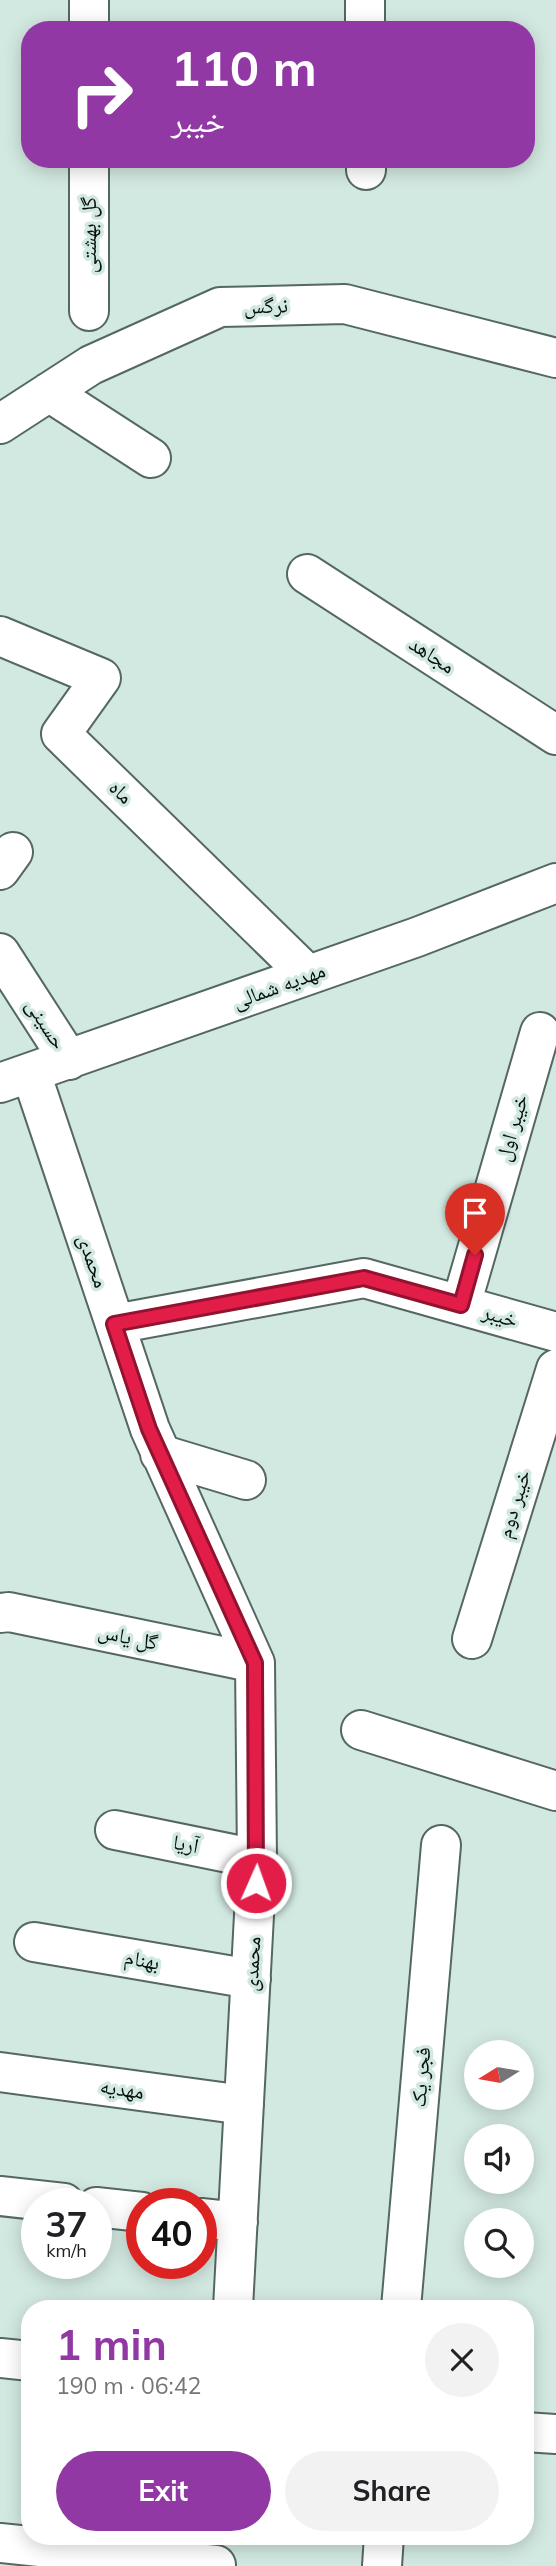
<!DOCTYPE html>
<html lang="en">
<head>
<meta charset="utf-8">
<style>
	body { margin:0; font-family:Mulish,"Noto Naskh Arabic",sans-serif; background:#f2f2f2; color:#202124; height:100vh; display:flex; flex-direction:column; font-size:26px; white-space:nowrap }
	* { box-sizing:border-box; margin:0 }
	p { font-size:23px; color:#757577 }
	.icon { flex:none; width:38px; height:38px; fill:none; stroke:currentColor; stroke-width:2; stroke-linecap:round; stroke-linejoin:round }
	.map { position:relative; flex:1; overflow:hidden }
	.details { position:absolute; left:21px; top:2300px; width:513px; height:245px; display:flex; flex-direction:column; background:#fff; border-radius:28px; box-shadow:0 4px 18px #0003 }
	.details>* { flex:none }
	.top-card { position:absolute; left:21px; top:21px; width:514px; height:147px; border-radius:28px; box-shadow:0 4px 18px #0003; background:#9138a4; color:#fff; overflow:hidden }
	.needle { width:46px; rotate:259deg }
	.controls { position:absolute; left:464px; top:2040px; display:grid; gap:14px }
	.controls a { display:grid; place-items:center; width:70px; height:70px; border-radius:50%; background:#fff; box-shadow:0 4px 18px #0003; font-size:35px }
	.speed { position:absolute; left:21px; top:2188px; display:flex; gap:14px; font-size:35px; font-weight:700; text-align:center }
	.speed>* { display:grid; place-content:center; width:91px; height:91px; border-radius:50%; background:#fff; box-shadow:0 4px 18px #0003; line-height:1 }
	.speed small { font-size:18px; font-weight:400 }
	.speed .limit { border:10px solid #d22; background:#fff; color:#111 }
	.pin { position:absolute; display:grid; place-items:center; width:60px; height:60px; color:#fff; margin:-72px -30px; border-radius:50% 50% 50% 0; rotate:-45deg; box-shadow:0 0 7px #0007 }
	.pin .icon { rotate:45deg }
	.me { position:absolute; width:77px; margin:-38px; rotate:2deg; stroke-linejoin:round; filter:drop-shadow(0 0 5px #0008) }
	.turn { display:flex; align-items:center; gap:24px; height:147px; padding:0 35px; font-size:32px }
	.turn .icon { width:91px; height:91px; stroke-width:2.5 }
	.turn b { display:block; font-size:49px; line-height:60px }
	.round { display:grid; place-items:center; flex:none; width:74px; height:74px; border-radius:37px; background:#f2f2f2 }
	.head { display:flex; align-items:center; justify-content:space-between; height:119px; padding:0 35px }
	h1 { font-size:42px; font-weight:700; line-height:52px; color:#9138a4 }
	.action { display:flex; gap:14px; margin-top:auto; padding:14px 35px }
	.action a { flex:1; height:80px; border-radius:42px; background:#9138a4; color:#fff; font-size:28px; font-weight:700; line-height:80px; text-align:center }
	.action a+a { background:#f2f2f2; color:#202124 }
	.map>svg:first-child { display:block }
</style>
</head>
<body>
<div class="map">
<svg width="556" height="2566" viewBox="0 0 556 2566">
	<rect width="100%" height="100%" fill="#d2e9e1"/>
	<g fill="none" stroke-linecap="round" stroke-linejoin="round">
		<defs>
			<path id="minor" d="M89,0v30
				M365,0v30
				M89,159v152
				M366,159v11
				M49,392l102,66
				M0,424l91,-59 129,-58 125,-3 211,54
				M307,574l249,161
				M0,636l101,42 -40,56 247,241
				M0,870l13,-18
				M0,953l69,107
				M31,1073l119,356 105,234 2,196 -24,449
				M0,1083l417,-146 139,-54
				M461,1305l79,-273
				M115,1324l249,-46 192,54
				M160,1454l86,26
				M0,1613l9,-1 246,51
				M472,1639l84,-270
				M361,1730l195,61
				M115,1830l142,29
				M34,1942l217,37
				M0,2072l244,33
				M0,2196l64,7
				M96,2207l46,5
				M201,2218l37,4
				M401,2308l40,-463
				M0,2358l30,3
				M525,2432l31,2
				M0,2543l216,22
				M382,2566l2,-30"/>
		</defs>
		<use href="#minor" stroke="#546861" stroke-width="42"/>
		<use href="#minor" stroke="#fff" stroke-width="38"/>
	</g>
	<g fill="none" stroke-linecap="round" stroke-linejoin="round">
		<defs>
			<path id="route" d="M256,1883l-1,-220 -106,-234 -35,-105 250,-46 97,27 14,-50"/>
		</defs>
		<use href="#route" stroke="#92132f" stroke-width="18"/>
		<use href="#route" stroke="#e11d48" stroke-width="12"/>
	</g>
	<g text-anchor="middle" stroke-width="7" stroke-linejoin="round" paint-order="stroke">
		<g font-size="21" fill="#08100e" stroke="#d2e9e1">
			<text transform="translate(89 235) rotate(-90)" y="7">گل بهشتی</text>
			<text transform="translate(266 306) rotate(-2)" y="7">نرگس</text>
			<text transform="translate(432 655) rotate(33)" y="7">مجاهد</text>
			<text transform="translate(121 792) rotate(44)" y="7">ماه</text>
			<text transform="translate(279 986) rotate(-20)" y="7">مهدیه شمالی</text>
			<text transform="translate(46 1024) rotate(57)" y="7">حسینی</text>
			<text transform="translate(512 1128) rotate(-74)" y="7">خیبر اول</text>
			<text transform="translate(93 1261) rotate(71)" y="7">محمدی</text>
			<text transform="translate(500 1316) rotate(16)" y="7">خیبر</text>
			<text transform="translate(514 1504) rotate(-73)" y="7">خیبر دوم</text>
			<text transform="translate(128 1637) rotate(12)" y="7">گل یاس</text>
			<text transform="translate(186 1844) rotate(11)" y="7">آریا</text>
			<text transform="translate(142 1960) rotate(10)" y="7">بهنام</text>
			<text transform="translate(252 1964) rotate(-87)" y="7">محمدی</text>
			<text transform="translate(421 2077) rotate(-85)" y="7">فجر یک</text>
			<text transform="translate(122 2089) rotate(8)" y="7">مهدیه</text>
		</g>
	</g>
</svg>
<div class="controls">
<a><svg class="needle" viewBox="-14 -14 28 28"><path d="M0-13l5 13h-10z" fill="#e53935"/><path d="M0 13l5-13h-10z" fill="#757577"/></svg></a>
<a><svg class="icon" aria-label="sound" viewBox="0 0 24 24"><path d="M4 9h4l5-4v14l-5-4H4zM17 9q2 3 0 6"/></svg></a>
<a><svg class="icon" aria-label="search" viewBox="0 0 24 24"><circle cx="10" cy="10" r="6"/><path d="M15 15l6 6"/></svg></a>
</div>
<div class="speed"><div>37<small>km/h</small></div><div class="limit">40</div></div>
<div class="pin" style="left:475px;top:1255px;background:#d93025"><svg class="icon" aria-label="arrive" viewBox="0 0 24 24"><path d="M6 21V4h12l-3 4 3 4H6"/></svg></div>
<svg class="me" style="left:256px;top:1883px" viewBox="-20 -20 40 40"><circle r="17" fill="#e11d48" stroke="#fff" stroke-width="3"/><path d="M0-11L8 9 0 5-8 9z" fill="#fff"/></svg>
<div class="top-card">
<div class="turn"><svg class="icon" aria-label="right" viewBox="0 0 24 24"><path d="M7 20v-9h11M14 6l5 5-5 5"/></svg><div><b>110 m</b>خیبر</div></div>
</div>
<section class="details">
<div class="head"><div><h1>1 min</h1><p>190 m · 06:42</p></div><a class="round"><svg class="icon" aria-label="close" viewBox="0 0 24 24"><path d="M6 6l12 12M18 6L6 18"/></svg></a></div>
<div class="action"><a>Exit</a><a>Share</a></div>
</section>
</div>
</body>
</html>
